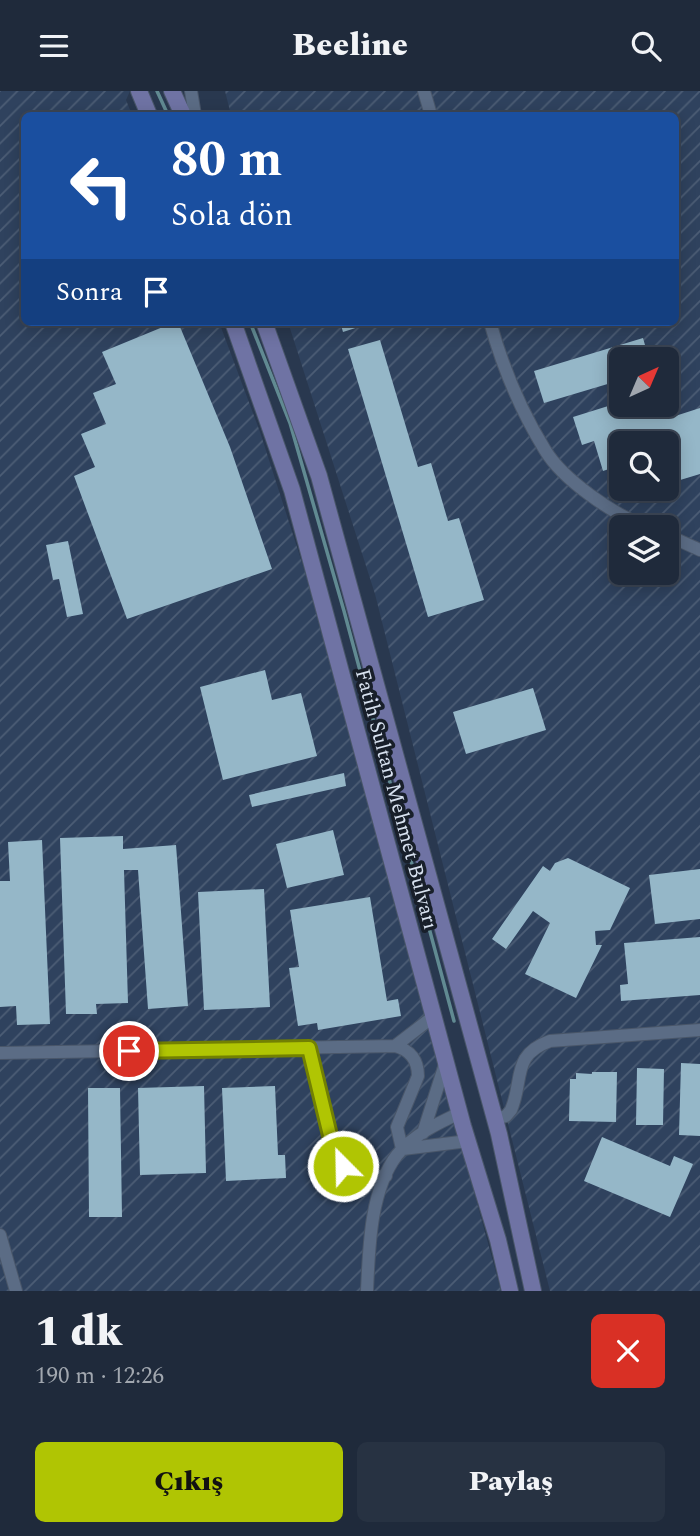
<!DOCTYPE html>
<html lang="tr">
<head>
<meta charset="utf-8">
<style>
	body { margin:0; font-family:Spectral,serif; background:#273242; color:#f1f3f6; height:100vh; display:flex; flex-direction:column; font-size:26px; white-space:nowrap }
	* { box-sizing:border-box; margin:0 }
	p { font-size:23px; color:#a1a7af }
	.icon { flex:none; width:38px; height:38px; fill:none; stroke:currentColor; stroke-width:2; stroke-linecap:round; stroke-linejoin:round }
	.map { position:relative; height:1200px; overflow:hidden }
	.panel { display:flex; flex-direction:column; background:#1f2a3b; flex:1 }
	.panel>* { flex:none }
	.guide { position:absolute; left:21px; top:21px; width:658px; height:214px; border-radius:10px; box-shadow:0 4px 18px #0003,0 0 0 2px #3c4655; background:#1a4fa0; color:#fff; overflow:hidden }
	.needle { width:46px; rotate:44deg }
	.fabs { position:absolute; left:609px; top:256px; display:grid; gap:14px }
	.fabs a { display:grid; place-items:center; width:70px; height:70px; border-radius:10px; background:#1f2a3b; box-shadow:0 4px 18px #0003,0 0 0 2px #3c4655; font-size:35px }
	.pin { position:absolute; display:grid; place-items:center; width:60px; height:60px; color:#fff; margin:-30px; border:4px solid #fff; border-radius:50%; box-shadow:0 2px 7px #0007 }
	.me { position:absolute; width:77px; margin:-38px; rotate:337deg; stroke-linejoin:round; filter:drop-shadow(0 0 5px #0008) }
	.turn { display:flex; align-items:center; gap:24px; height:147px; padding:0 35px; font-size:32px }
	.turn .icon { width:91px; height:91px; stroke-width:2.5 }
	.turn b { display:block; font-size:49px; line-height:60px }
	.then { display:flex; align-items:center; height:66px; padding:0 35px; background:#0003; gap:14px; font-size:26px }
	.round { display:grid; place-items:center; flex:none; width:74px; height:74px; border-radius:10px; background:#273242 }
	.head { display:flex; align-items:center; justify-content:space-between; height:119px; padding:0 35px }
	h1 { font-size:42px; font-weight:800; line-height:52px }
	.primary-button { display:flex; gap:14px; margin-top:auto; padding:14px 35px }
	.primary-button a { flex:1; height:80px; border-radius:10px; background:#b0c503; color:#111; font-size:28px; font-weight:800; line-height:80px; text-align:center }
	.primary-button a+a { background:#273242; color:#f1f3f6 }
	header { display:flex; justify-content:space-between; align-items:center; height:91px; padding:0 35px; background:#1f2a3b; font-size:32px; font-weight:800 }
	.map>svg:first-child { display:block }
</style>
</head>
<body>
<header><svg class="icon" aria-label="menu" viewBox="0 0 24 24"><path d="M4 6h16M4 12h16M4 18h16"/></svg>Beeline<svg class="icon" aria-label="search" viewBox="0 0 24 24"><circle cx="10" cy="10" r="6"/><path d="M15 15l6 6"/></svg></header>
<div class="map">
<svg width="700" height="1200" viewBox="0 0 700 1200">
	<defs>
		<pattern id="industrial-furrows" width="10" height="10" patternUnits="userSpaceOnUse" patternTransform="scale(1.75)"><rect width="10" height="10" fill="#2f425e"/><path d="M-1 1l2-2M0 10L10 0M9 11l2-2" fill="none" stroke="#4c5d75"/></pattern>
	</defs>
	<rect width="100%" height="100%" fill="#29384f"/>
	<path fill="url(#industrial-furrows)" fill-rule="evenodd" d="M0,0h130l-4,9 6,15h-108v207h195l41,110 45,140 196,719h-501z
		M225,0h475v1200h-150l-175,-697 -87,-272h388v-207h-445zM621,268h46v45h-46zM621,352h46v45h-46zM621,436h46v45h-46z"/>
	<g fill="none" stroke-linecap="round" stroke-linejoin="round">
		<path stroke="#618a92" stroke-width="3.5" d="M157,0l11,24
			M250,231l40,101 54,188 110,410"/>
	</g>
	<path fill="#95b7c8" d="M175,231h3l52,125 42,122 -145,50 -53,-143 21,-9 -14,-33 25,-10 -13,-31 23,-9 -14,-32z
		M340,231h28v2l-25,8z
		M643,247l6,21h-28v21l-77,23 -10,-32z
		M380,249l38,127 13,-4 17,58 11,-3 25,82 -56,17 -80,-268z
		M621,311v2h44l4,14 31,-10v66l-33,10v-41h-46v22l-18,6 -9,-30 -12,4 -9,-28z
		M68,450l15,73 -16,3 -8,-38 -6,1 -7,-35z
		M265,579l7,30 29,-7 16,63 -94,24 -23,-93z
		M533,597l13,42 -80,24 -13,-42z
		M344,682l2,13 -94,21 -3,-12z
		M333,739l11,45 -57,13 -11,-44z
		M123,745v13l53,-4 12,161 -40,3 -10,-139h-14l4,133 -32,1 1,10h-31l-6,-176z
		M42,749l8,184 -33,1 -1,-19 -16,1v-126h10l-2,-39z
		M568,767l62,30 -20,42 -15,1 1,14h6l-26,53 -51,-24 25,-51 -17,-12 -27,38 -14,-10 51,-73 7,5 5,-8z
		M700,778v50l-45,5 -6,-49z
		M264,798l6,118 -66,3 -6,-118z
		M370,806l17,104 11,-2 3,17 -83,14 -1,-7 -19,3 -9,-58 10,-1 -9,-57z
		M700,846v58l-79,6 -1,-16 8,-1 -4,-41z
		M681,972l19,1v72l-21,-1z
		M637,977l27,1 -1,56h-27z
		M592,981h25l-1,50 -47,-1 1,-42h6v-6l16,1z
		M204,995l2,87 -66,2 -2,-87z
		M275,995l3,69h7l1,23 -60,3 -4,-93z
		M88,997h32l2,129h-33z
		M602,1046l68,29 4,-10 19,8 -23,53 -86,-36z"/>
	<g fill="none" stroke-linecap="round" stroke-linejoin="round">
		<defs>
			<path id="minor" d="M191,0l4,24
				M424,0l7,24
				M490,231c12,43 31,89 55,128 18,30 68,64 101,77
				M667,444l33,15
				M395,955c16,4 23,15 23,30l-21,51 5,22
				M309,957l26,108c12,18 30,21 51,20
				M0,962l395,-7 39,-30
				M495,1028l11,-3 5,-6c13,-30 0,-55 39,-69l150,-11
				M423,1042l23,-72
				M403,1058l65,-8
				M0,1144l16,56
				M367,1200c2,-43 3,-101 30,-136 16,-20 41,-32 63,-42"/>
			<path id="major" d="M139,0l10,24
				M172,0l11,24
				M233,231l59,168 171,636 35,114 12,51
				M264,231l55,154 180,658 34,157"/>
		</defs>
		<use href="#minor" stroke="#495669" stroke-width="14"/>
		<use href="#major" stroke="#495669" stroke-width="18"/>
		<use href="#minor" stroke="#5b6c85" stroke-width="12"/>
		<use href="#major" stroke="#6f73a4" stroke-width="16"/>
	</g>
	<g fill="none" stroke-linecap="round" stroke-linejoin="round">
		<defs>
			<path id="route" d="M129,960l180,-3 26,108 8,10"/>
		</defs>
		<use href="#route" stroke="#728002" stroke-width="18"/>
		<use href="#route" stroke="#b0c503" stroke-width="12"/>
	</g>
	<g text-anchor="middle" stroke-width="7" stroke-linejoin="round" paint-order="stroke">
		<g font-size="21" fill="#d8e2f0" stroke="#181f2a">
			<text transform="translate(397 708) rotate(75)" y="7">Fatih Sultan Mehmet Bulvarı</text>
		</g>
	</g>
</svg>
<div class="fabs">
<a><svg class="needle" viewBox="-14 -14 28 28"><path d="M0-13l5 13h-10z" fill="#e53935"/><path d="M0 13l5-13h-10z" fill="#a1a7af"/></svg></a>
<a><svg class="icon" aria-label="search" viewBox="0 0 24 24"><circle cx="10" cy="10" r="6"/><path d="M15 15l6 6"/></svg></a>
<a><svg class="icon" aria-label="layers" viewBox="0 0 24 24"><path d="M12 4l9 5-9 5-9-5zM3 14l9 5 9-5"/></svg></a>
</div>
<div class="pin" style="left:129px;top:960px;background:#d93025"><svg class="icon" aria-label="arrive" viewBox="0 0 24 24"><path d="M6 21V4h12l-3 4 3 4H6"/></svg></div>
<svg class="me" style="left:343px;top:1075px" viewBox="-20 -20 40 40"><circle r="17" fill="#b0c503" stroke="#fff" stroke-width="3"/><path d="M0-11L8 9 0 5-8 9z" fill="#fff"/></svg>
<div class="guide">
<div class="turn"><svg class="icon" aria-label="left" viewBox="0 0 24 24"><path d="M17 20v-9H6M10 6l-5 5 5 5"/></svg><div><b>80 m</b>Sola dön</div></div>
<div class="then">Sonra<svg class="icon" aria-label="arrive" viewBox="0 0 24 24"><path d="M6 21V4h12l-3 4 3 4H6"/></svg></div>
</div>
</div>
<section class="panel">
<div class="head"><div><h1>1 dk</h1><p>190 m · 12:26</p></div><a class="round" style="background:#d93025;color:#fff"><svg class="icon" aria-label="close" viewBox="0 0 24 24"><path d="M6 6l12 12M18 6L6 18"/></svg></a></div>
<div class="primary-button"><a>Çıkış</a><a>Paylaş</a></div>
</section>
</body>
</html>
